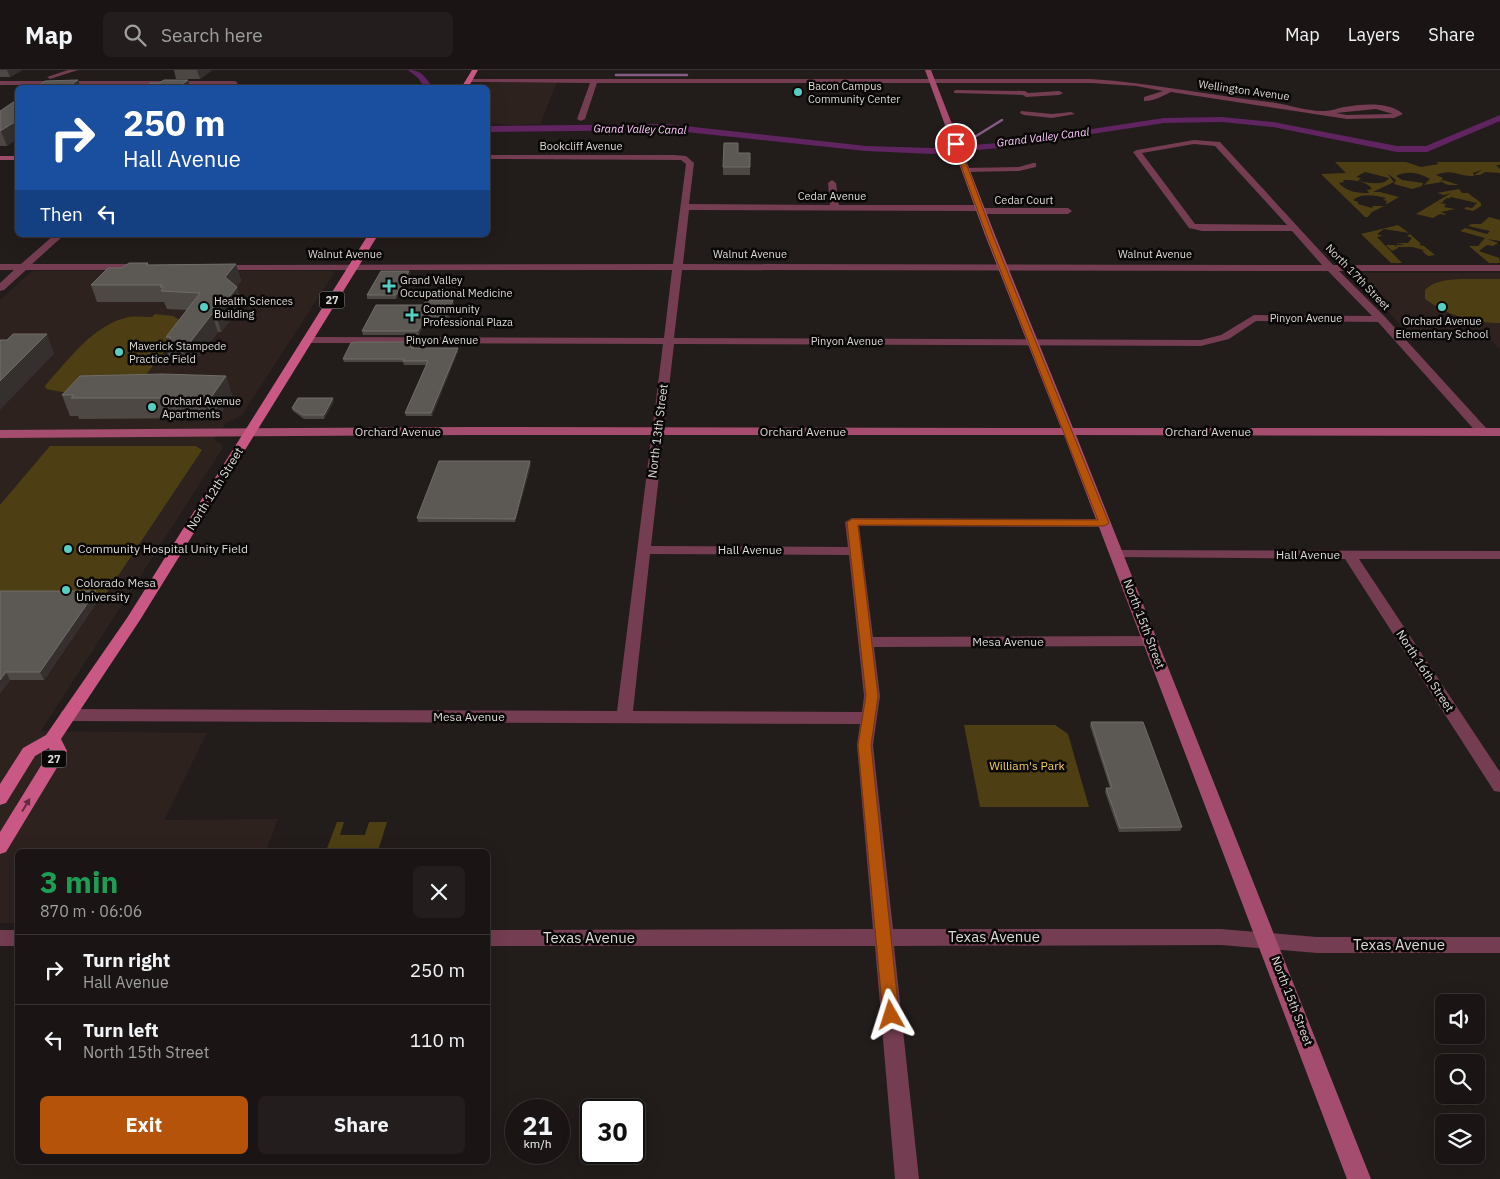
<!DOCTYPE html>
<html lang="en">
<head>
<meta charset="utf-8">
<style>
	body { margin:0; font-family:"IBM Plex Sans",sans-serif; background:#231e1d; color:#f1f3f6; height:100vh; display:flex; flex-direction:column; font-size:19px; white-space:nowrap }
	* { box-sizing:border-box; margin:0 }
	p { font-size:16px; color:#9f9fa0 }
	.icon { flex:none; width:28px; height:28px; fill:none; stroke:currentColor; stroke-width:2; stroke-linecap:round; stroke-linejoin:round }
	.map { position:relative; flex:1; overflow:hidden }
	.drawer { position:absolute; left:15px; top:779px; width:475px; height:315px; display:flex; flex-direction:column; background:#1a1514; border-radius:8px; box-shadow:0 5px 20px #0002,0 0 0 1px #383434 }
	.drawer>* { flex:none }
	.guide { position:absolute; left:15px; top:15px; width:475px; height:152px; border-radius:8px; box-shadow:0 5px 20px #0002,0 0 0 1px #383434; background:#1a4fa0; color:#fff; overflow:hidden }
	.tools { position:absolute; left:1435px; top:924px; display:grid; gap:10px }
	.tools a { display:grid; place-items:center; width:50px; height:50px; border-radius:8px; background:#1a1514; box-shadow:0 5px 20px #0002,0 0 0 1px #383434; font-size:25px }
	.speed { position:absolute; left:505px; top:1029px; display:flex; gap:10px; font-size:25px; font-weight:700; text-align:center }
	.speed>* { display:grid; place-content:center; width:65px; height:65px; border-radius:50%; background:#1a1514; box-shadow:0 5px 20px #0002,0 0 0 1px #383434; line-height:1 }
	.speed small { font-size:12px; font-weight:400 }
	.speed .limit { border:2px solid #111; border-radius:8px; background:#fff; color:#111 }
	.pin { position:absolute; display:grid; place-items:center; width:42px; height:42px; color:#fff; margin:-21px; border:2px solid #fff; border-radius:50%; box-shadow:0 1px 5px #0007 }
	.me { position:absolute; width:55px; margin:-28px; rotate:354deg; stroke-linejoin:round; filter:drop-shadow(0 0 4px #0008) }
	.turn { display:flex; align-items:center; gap:18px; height:105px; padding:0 25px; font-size:22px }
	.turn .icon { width:65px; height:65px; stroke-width:2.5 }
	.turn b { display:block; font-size:35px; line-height:42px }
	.then { display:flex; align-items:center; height:48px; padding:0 25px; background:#0003; gap:10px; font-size:19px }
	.round { display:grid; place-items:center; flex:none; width:52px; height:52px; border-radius:8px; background:#231e1d }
	.head { display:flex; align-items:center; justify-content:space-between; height:85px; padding:0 25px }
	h1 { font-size:30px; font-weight:700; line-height:38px; color:#1e9e55 }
	.action { display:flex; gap:10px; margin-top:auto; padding:10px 25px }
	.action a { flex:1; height:58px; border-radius:8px; background:#b45309; color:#fff; font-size:20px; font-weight:700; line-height:58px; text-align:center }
	.action a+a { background:#231e1d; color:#f1f3f6 }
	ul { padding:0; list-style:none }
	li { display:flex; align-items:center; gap:15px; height:70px; padding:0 25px; border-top:1px solid #383434 }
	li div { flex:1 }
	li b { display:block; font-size:19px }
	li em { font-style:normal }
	header { display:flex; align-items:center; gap:30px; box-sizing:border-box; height:70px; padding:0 25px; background:#1a1514; border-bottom:1px solid #383434 }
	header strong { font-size:24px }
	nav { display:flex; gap:28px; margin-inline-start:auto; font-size:18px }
	.search { width:350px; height:45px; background:#231e1d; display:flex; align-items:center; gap:12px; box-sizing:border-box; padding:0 18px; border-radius:8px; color:#9f9fa0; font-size:19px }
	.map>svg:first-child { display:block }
</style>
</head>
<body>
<header>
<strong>Map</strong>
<div class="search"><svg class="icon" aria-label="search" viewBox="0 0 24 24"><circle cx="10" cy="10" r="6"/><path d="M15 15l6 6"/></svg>Search here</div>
<nav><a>Map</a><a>Layers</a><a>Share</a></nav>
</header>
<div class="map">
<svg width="1500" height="1109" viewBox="0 0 1500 1109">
	<rect width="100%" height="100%" fill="#221c1b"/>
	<path fill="#2e221f" d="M489,13h68l-17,41 -25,1 -27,-2v-35l-9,-1 2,-2z
		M38,201h292l4,2 -92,142 -16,8 -12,17 8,4v5l-181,282 166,2 -43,87 114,-1 -12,32h-248l-1,72h-17v-623l31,-28z
		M1358,203h142v76l-9,-9h-77l-59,-65z"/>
	<path fill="#4d3f13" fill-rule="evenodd" d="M1335,92h71l15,5 18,-3 -3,-2h64v3h-4l4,4v4l-15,-1 -5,3h-6l8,-5 -9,3 1,3c-16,0 -23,-8 -38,-1l7,3 -3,4 3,-2 16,5h-11l-6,-3 -18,3 6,-6c-10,-6 -23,-9 -34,-3l6,4 21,3 -1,3 -10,3 -18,-5 2,-4 -9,-7 7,9 -21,10h7l19,5 -12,7 -1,-1 1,-2 -4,-1 3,-2c-12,-3 -25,-5 -33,2l5,2v2l14,4 1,-2h11l-12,6 -4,5h-3l-44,-43 25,-1zM1365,102l24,6c-5,8 -20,5 -31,3l3,-3 -5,-1zM1343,110c11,0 24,1 29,9l-5,1 2,3c-11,0 -23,-1 -30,-10l5,-1z
		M1459,119l3,4h6l13,10v3l-8,5 -9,-2 2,-2 6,1 5,-5 -26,-6 -2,1 2,1 -4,-1 -4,3 1,1 -5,1 7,1 -2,3 11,2 -14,3 5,2 -1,1 -5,-1 -7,4 -17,-4 35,-21 -7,2 -7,-2z
		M1489,147l11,3v21l-13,-2 11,4 -5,3 -6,-1 -8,6 20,7 1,5h-11l-20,-17h9l7,-8 -25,-7 5,-3 22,6 3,-3 -22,-5 3,-2h10z
		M1398,155l11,8 -25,-4 -7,5 6,2 -6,1 25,26h-11l-30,-29z
		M1410,164l11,10 -2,1 5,1 11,9 -7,1 -6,-5 2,-1 -12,-3h-14v1l-6,3 -6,-6h8l3,2 -1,-2h9l-9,-2h12l4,-5 -5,-2z
		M1461,209h39v44c-27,0 -53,-8 -75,-24v-9c9,-10 23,-10 36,-11z
		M155,244l18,2 8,5v9l-47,60 -8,3 -64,-1 -16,-3 -1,-3c24,-27 49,-62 84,-69 8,-1 16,0 23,0z
		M50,376h146l6,4 -96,144h-106v-89z
		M964,655h91l13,9 21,73h-109z
		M337,752h7l-4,13h25l4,-13h18l-9,29h-52z"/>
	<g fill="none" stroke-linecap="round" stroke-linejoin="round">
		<path stroke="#865b85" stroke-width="2.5" d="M616,5h71
			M973,68l29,-18"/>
		<path fill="#602561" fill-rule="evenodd" d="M408,0c14,0 17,7 25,18h-8l-7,-10z
			M1500,45v6l-73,31h-30l-124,-25 -51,-5 -58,1 -165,25 -67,6 -66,-3 -199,-21 -179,2v-6l179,-2 199,22 66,2 67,-5 165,-25 58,-1 51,5 124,24h29z"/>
		<path fill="#743d51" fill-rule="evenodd" d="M68,0h10l-28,9 -3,-2z
			M468,9h623c60,4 118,16 178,23 18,2 38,10 56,9 6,0 13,-3 19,-4 17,-3 45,-6 59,7l-9,4 -47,1 -176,-27c-8,4 -17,9 -27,9v-4l19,-6 -27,-5 -45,-3h-494l-12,36 -4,2 -4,-2 13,-36 -124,-1v-2zM1376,39l17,5 -46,1 -11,-2z
			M0,11h235l3,2 -3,2h-235z
			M956,20l69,1 3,2 31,-2 4,2 -4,2 -33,2 -3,-2 -69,-2v-2z
			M1021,41l31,3 19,-2 4,2 -23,4 -28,-3 -4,-2z
			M1194,70l26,2 113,123h167v6h-161l46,46 102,112 2,3 -2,3h-8l-101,-113 -122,-1 -27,18 -28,7 -527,-2 -23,202 197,1 -3,-25 7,-4 252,1 7,4 -7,4 -245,-1 14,111 278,-1 5,2 3,3 -3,3 -5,2 -277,1 6,49 -7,49 20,184h328l96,8h183v16h-183l-96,-8 -327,1 25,233h-24l-20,-233h-387v-16l385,-1 -16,-184 3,-21 -792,-3 -6,-2 -2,-4 2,-4 6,-2 549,2 46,-367 -356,-1 -5,-3 5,-3 357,1 8,-68h-455l-3,-1v-4l459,-1 13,-100 -5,-4 -193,-1v-4h186l12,1 8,7 -5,41 141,1 -2,-22 4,-3 4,3 3,22h140l4,3h85l4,3 -4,3h-87l-4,-3 -288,-1 -6,54 639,1 -30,-34h-90l-13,-3 -56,-76 4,-2zM1194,74l21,2 72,79 -92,-1 -53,-71zM682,200l646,1 44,45 -118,-1 -33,20 -20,5 -527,-2zM650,484l199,1 15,141 -2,16 -229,-1z
			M1033,93h3v4l-17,4 -53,1 -4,-2 4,-2 53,-1z
			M54,165h10l-32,29h112l5,3 -5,3h-118l-22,20 -4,1v-8l14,-13h-14v-6h21z
			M1117,480l383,1v8h-141l141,213v20l-6,-1 -149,-232 -233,-2 -2,-3z
			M0,860h18v16h-18z"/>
		<path fill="#a44d6e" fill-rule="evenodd" d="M925,0h6l64,165 78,193h427v8l-424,-1 295,744h-24l-283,-744h-598l-466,3v-8l466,-3 595,1 -76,-193z
			M0,86h18v4h-18z"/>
		<path fill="#ca5884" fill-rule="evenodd" d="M472,0h6l-10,18h-7z
			M368,165h10l-238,385 -79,119 6,12 -61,101 -6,2v-22l50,-81 -1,-3 -14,8 -29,47 -6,2v-21l23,-36 23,-13 81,-117z"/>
	</g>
	<path fill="#4d4844" d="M0,0h22l-12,7h-10z
		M174,0h38l-12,9h-24z
		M18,29v39l-11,8h-7v-35z
		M738,83h12v22h-27v-8z
		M283,165h30l-2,2h-28z
		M148,193l1,2 87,-1 5,17 -5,6 6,18 -21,27h-3l-24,31h-23l-6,-18 3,-4 -2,-4 21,-27 -20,-1 -3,-7h-67l-6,-17 31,-17z
		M410,204l-14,25h-29v-4z
		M453,230l1,5 -6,15h-22l-7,15h-56l-1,-4 62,-26z
		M414,272l1,3 -1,3 44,3 -26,65h-26l-1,-3 22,-48h-23l-1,-3h-59l-1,-3z
		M226,306l6,20 -13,20h-8l-2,2 -130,1 -1,-3h-8l-8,-21z
		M334,331l-10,18h-20l-11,-8 -1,-3z
		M531,395l-16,57h-97l-1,-4z
		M0,521l99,8 -55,81h-34l-10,13z
		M1091,652l91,105 -2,4 -61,1 -14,-40 1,-4h4l-20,-62z"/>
	<path fill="#35302d" d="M7,0h15l-12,7z
		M197,0h15l-12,9z
		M78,10l3,8h-15z
		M188,10l2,7 -1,1h-12z
		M18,50v18l-11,8 -6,-15z
		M236,194l5,17 -11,13 -5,-17z
		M409,201l1,3 -14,25v-4z
		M237,217l5,18 -21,27 -5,-18z
		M453,230l1,5 -6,15 -1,-4z
		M212,244l6,18 -24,31 -6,-18z
		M426,246v4l-7,15 -1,-4z
		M47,264l7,20 -54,56v-29z
		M458,278v3l-26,65 -1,-3z
		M226,306l6,20 -13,20 -7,-20z
		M204,326l7,20 -2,2 -6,-20z
		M333,328l1,3 -10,18v-4z
		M530,391l1,4 -16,57v-3z
		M96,521l3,8 -55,81 -4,-8z
		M6,602l4,8 -10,13v-13z"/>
	<path fill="#5c5854" stroke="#706c69" d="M78,10l-12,8h-30l9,-7z
		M164,10h24l-11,8h-32l5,-5h9z
		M18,29v21l-18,11v-20z
		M724,73h14v10h12v14h-27z
		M129,193h19l-2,2 90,-1 -11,13 12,10 -21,27h-4l-24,31h-23l6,-8h-5l34,-44 -39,-2 3,-4h-4l2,-2h-71l17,-17h14z
		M381,201h28l-13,24h-29z
		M426,230h27l-6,16h-21l-8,15h-56l14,-26h48z
		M13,264h34l-47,47v-41h7z
		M357,272h57l-3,6h47l-27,65h-26l23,-52h-25l1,-2h-61l8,-16z
		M162,304l64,2 -14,20h-8l-1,2h-132l3,-3h-12l18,-19z
		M298,328h35l-9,17h-21l-11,-7z
		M439,391h91l-15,58 -98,-1z
		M0,521h96l-56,81h-34l-6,8z
		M1091,652h52l39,105 -62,1 -14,-40h6z"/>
	<defs><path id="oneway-solid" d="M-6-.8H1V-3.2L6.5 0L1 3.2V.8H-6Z" transform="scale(1.25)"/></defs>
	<use fill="#602b3f" href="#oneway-solid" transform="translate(26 735) rotate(-59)"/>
	<path fill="#b45309" stroke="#753606" d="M956,72l3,2 34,92 116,287 -5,3 -246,-1 20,171 -7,49 28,270 -2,5 -6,2 -5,-2 -3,-5 -25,-270 8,-49 -19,-174 5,-3 246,1 -111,-284 -34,-92z"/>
	<g fill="#57cec2" stroke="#0a0707" stroke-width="2">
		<circle cx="798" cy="22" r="5"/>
		<path d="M386.5 208.5h5v5h5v5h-5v5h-5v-5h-5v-5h5z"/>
		<circle cx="204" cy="237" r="5"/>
		<circle cx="1442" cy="237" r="5"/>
		<path d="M409.5 237.5h5v5h5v5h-5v5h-5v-5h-5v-5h5z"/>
		<circle cx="119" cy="282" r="5"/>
		<circle cx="152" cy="337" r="5"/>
		<circle cx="68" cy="479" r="5"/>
		<circle cx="66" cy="520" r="5"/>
	</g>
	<g text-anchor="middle" stroke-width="5" stroke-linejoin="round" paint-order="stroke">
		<g font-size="11" fill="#ddd9d8" stroke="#0a0707" text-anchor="start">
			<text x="808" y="20">Bacon Campus<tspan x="808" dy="13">Community Center</tspan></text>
			<text x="400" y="214">Grand Valley<tspan x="400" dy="13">Occupational Medicine</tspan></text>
			<text x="214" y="235">Health Sciences<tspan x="214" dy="13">Building</tspan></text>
			<text x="423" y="243">Community<tspan x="423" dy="13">Professional Plaza</tspan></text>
			<text x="1442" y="255" text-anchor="middle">Orchard Avenue<tspan x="1442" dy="13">Elementary School</tspan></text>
			<text x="129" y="280">Maverick Stampede<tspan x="129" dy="13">Practice Field</tspan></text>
			<text x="162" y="335">Orchard Avenue<tspan x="162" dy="13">Apartments</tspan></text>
		</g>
		<g font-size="11" fill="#ddd9d8" stroke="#0a0707">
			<text transform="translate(1244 20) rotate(8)" y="4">Wellington Avenue</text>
			<text x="581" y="80">Bookcliff Avenue</text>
			<text x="832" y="130">Cedar Avenue</text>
			<text x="1024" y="134">Cedar Court</text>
			<text x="345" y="188">Walnut Avenue</text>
			<text x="750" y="188">Walnut Avenue</text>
			<text x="1155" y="188">Walnut Avenue</text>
			<text transform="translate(1358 207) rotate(46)" y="4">North 17th Street</text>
			<text x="1306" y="252">Pinyon Avenue</text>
			<text x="442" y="274">Pinyon Avenue</text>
			<text x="847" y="275">Pinyon Avenue</text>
		</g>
		<g font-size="11" font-style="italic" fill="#fecafd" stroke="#0a0707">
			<text transform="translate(640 59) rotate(1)" y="4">Grand Valley Canal</text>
			<text transform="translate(1043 67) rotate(-7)" y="4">Grand Valley Canal</text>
		</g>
		<g fill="#0a0707" stroke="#9e9a99" stroke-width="1">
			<rect x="319.5" y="221.5" width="25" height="17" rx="4"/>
			<rect x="41.5" y="680.5" width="25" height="17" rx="4"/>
		</g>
		<g font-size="11" font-weight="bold" fill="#ddd9d8">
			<text x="332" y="234">27</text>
			<text x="54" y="693">27</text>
		</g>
		<g font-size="12" fill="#ddd9d8" stroke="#0a0707">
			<text transform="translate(658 361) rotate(-83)" y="4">North 13th Street</text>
			<text x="398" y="366">Orchard Avenue</text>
			<text x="803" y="366">Orchard Avenue</text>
			<text x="1208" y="366">Orchard Avenue</text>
			<text transform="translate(215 419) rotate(-58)" y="4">North 12th Street</text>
			<text x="750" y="484">Hall Avenue</text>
			<text x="1308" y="489">Hall Avenue</text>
			<text transform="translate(1144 554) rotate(69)" y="4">North 15th Street</text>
			<text x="1008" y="576">Mesa Avenue</text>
			<text transform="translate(1425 601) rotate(57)" y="4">North 16th Street</text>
			<text x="469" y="651">Mesa Avenue</text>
			<text transform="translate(1292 931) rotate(69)" y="4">North 15th Street</text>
		</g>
		<g font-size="12" fill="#ddd9d8" stroke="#0a0707" text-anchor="start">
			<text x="78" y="483">Community Hospital Unity Field</text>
			<text x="76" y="517">Colorado Mesa<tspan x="76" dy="14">University</tspan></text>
		</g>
		<g font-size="12" fill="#f4cf50" stroke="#0a0707">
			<text x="1027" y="700">William's Park</text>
		</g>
		<g font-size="15" fill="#ddd9d8" stroke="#0a0707">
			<text x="994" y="872">Texas Avenue</text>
			<text x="589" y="873">Texas Avenue</text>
			<text x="1399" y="880">Texas Avenue</text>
		</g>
	</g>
</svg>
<div class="tools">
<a><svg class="icon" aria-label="sound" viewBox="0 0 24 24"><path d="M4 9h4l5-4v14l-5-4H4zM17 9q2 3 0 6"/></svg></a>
<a><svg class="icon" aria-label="search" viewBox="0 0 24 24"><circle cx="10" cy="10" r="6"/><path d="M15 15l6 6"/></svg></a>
<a><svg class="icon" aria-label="layers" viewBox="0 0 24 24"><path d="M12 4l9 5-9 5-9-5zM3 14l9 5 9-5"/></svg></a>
</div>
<div class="speed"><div>21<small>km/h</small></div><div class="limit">30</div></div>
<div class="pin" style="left:956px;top:74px;background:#d93025"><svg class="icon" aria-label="arrive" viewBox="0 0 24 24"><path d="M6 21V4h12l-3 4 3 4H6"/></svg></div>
<svg class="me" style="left:891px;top:945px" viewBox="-20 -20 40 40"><path d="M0-17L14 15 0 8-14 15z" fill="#b45309" stroke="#fff" stroke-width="4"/></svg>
<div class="guide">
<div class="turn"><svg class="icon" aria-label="right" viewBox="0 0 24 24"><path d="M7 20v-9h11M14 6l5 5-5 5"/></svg><div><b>250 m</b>Hall Avenue</div></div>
<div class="then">Then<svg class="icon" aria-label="left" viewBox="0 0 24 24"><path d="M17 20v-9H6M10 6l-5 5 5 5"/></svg></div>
</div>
<section class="drawer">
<div class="head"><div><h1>3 min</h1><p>870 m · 06:06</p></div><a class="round"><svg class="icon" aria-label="close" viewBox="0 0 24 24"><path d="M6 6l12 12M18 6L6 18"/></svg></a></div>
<ul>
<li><svg class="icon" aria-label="right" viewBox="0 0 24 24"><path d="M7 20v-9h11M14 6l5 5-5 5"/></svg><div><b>Turn right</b><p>Hall Avenue</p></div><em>250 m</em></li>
<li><svg class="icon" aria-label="left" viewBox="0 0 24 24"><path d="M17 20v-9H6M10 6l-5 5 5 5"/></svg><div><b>Turn left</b><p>North 15th Street</p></div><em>110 m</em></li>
</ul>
<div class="action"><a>Exit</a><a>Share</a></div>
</section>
</div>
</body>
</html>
